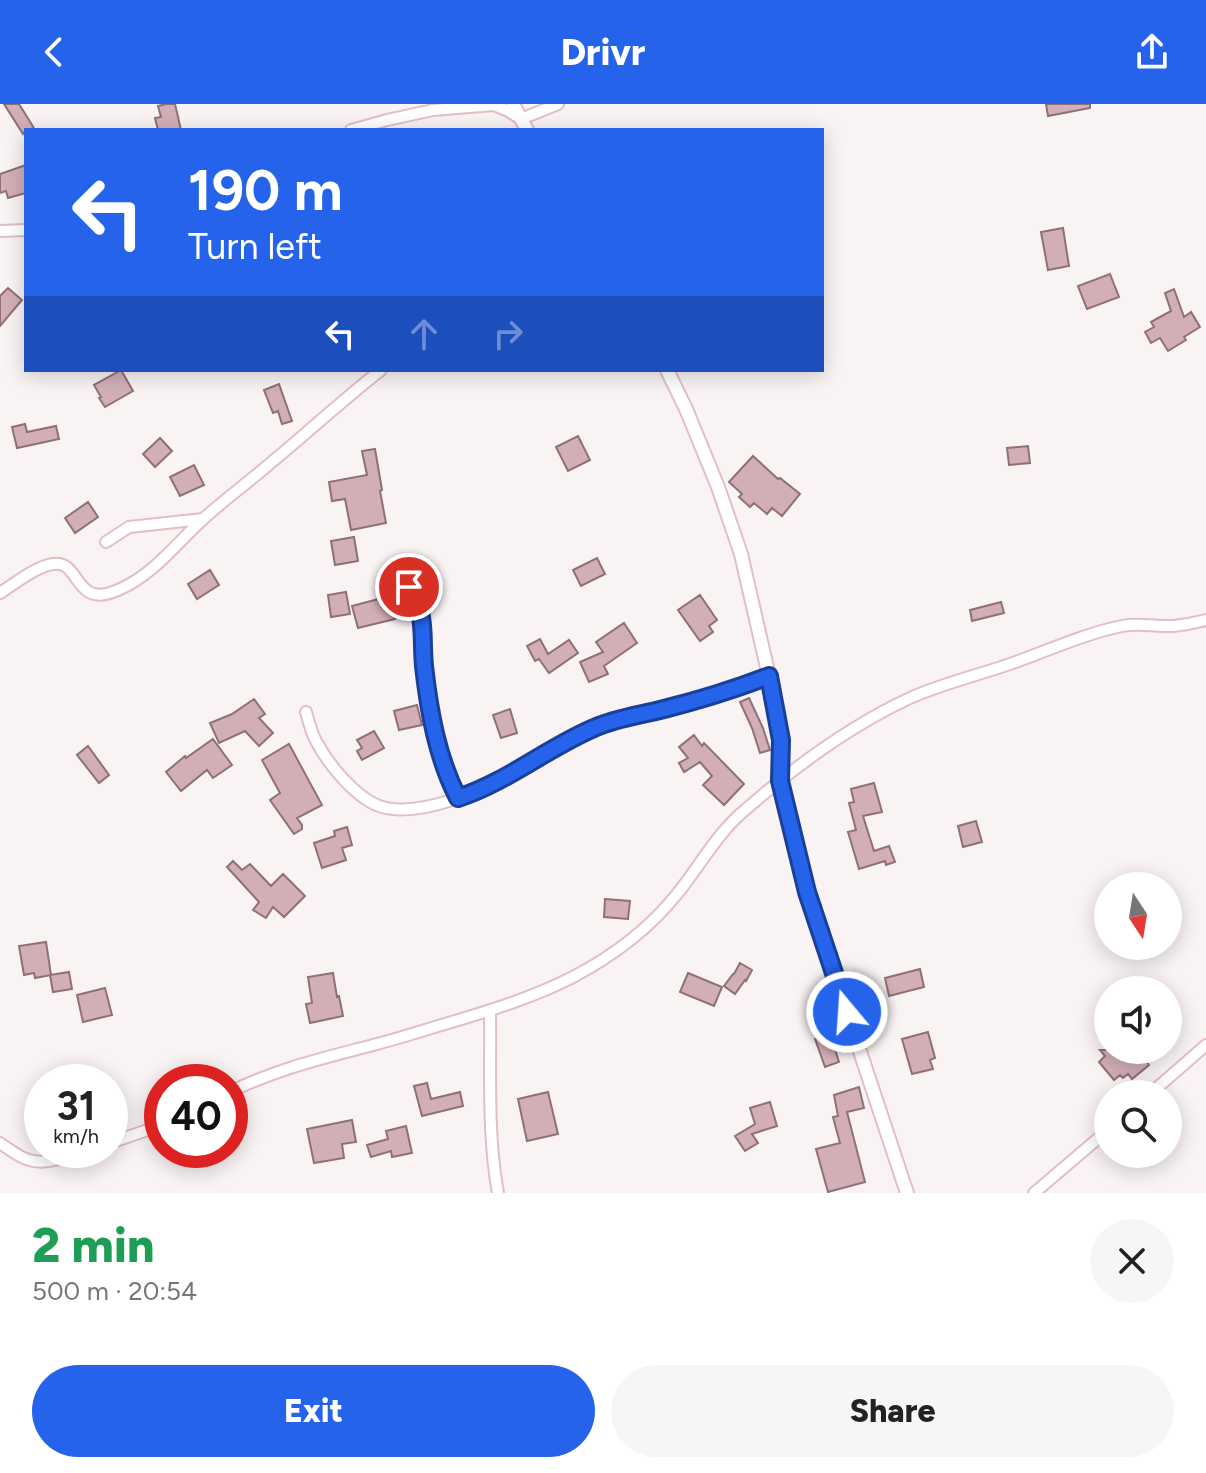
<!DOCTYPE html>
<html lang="en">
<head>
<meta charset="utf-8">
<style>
	body { margin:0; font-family:Figtree,sans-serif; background:#f6f6f6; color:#222; height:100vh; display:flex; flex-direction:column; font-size:30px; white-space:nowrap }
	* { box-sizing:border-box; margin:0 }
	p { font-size:26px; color:#767676 }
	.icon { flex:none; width:44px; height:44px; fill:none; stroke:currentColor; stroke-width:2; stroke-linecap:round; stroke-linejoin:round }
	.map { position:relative; height:1089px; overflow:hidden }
	.panel { display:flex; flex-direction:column; background:#fff; flex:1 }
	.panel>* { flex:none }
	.hud { position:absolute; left:24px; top:24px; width:800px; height:244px; border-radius:0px; box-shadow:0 4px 20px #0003; background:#2563eb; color:#fff; overflow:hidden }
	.needle { width:52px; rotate:168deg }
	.tools { position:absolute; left:1094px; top:768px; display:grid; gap:16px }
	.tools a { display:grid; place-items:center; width:88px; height:88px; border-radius:50%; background:#fff; box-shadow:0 4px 20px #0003; font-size:40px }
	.speed { position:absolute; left:24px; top:960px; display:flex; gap:16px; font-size:40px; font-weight:700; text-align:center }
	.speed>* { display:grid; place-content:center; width:104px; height:104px; border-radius:50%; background:#fff; box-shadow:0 4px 20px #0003; line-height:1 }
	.speed small { font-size:20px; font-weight:400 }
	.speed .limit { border:12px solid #d22; background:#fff; color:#111 }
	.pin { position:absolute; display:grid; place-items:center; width:68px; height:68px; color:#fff; margin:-34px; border:4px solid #fff; border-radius:50%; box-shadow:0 2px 8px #0007 }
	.me { position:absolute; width:88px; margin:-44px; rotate:342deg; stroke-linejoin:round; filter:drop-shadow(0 0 6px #0008) }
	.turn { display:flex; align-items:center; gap:28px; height:168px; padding:0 32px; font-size:36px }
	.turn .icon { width:104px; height:104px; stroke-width:2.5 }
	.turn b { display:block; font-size:56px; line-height:68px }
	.lanes { display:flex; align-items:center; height:76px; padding:0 32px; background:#0003; justify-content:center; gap:40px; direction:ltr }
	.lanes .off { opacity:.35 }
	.round { display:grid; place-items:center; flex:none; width:84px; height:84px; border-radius:42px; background:#f6f6f6 }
	.overview { display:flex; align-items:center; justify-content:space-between; height:136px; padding:0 32px }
	h1 { font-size:48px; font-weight:800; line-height:60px; color:#1e9e55 }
	.action { display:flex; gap:16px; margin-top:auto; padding:16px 32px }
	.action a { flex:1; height:92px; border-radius:48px; background:#2563eb; color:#fff; font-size:32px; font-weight:800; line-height:92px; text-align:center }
	.action a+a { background:#f6f6f6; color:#222 }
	header { display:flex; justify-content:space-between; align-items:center; height:104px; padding:0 32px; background:#2563eb; color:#fff; font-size:36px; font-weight:800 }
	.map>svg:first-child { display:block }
</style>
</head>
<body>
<header><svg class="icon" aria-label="back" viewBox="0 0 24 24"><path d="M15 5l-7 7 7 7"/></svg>Drivr<svg class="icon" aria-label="share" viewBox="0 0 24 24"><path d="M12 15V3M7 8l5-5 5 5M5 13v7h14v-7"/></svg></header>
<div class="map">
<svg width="1206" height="1089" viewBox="0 0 1206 1089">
	<rect width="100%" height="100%" fill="#faf3f4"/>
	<path fill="#d2afb7" stroke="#906f77" stroke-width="2" d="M4,0h15l15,24 -8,2 -3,4z
		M166,0h9l6,26h-23l-3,-12 6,-1 -3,-11z
		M1046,0h44v4l-42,8z
		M26,61v28l-18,5 -2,-7 -6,2v-19z
		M1063,124l6,38 -21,4 -7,-38z
		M1110,170l9,23 -32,12 -9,-23z
		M8,184l14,12 -22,26v-30z
		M1174,185l10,28 7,-5 9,15 -16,10 2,3 -18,11 -8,-13 -9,5 -6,-11 9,-5 -3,-5 20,-11 -6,-18z
		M121,266l12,21 -28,16 -6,-9 2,-1 -7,-12z
		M279,280l13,37 -10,3 -4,-13 -5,2 -9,-23z
		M25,320l2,8 29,-6 3,13 -42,9 -5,-21z
		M578,332l12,24 -22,11 -12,-24z
		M160,334l12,13 -17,16 -12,-13z
		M1028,342l2,17 -21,2 -2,-17z
		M375,345l7,41 -2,1 6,32 -35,7 -6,-31 -13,2 -3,-19 38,-7 -5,-24z
		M753,352l25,23 2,-1 20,16 -18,22 -10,-8 -5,6 -13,-11 -4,4 -11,-10 3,-3 -13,-12z
		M194,361l10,20 -24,11 -10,-19z
		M88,398l10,15 -23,16 -10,-15z
		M354,433l4,24 -23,4 -4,-24z
		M597,454l8,16 -24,12 -8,-16z
		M210,466l9,15 -22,14 -9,-15z
		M346,488l4,22 -19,3 -3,-22z
		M700,491l17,25 -8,6 4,6 -13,9 -22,-31z
		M390,492l5,23 -37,9 -6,-22z
		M1001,498l3,11 -32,8 -2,-11z
		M624,519l13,20 -33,23 4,8 -19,8 -9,-20 23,-10 -7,-10z
		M540,535l8,15 21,-14 9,13 -29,20 -10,-14 -4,2 -8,-15z
		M749,594l14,30 7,22 -10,3 -8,-25 -12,-26z
		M254,595l11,15 -6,4 14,15 -14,13 -14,-15 -26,12 -9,-20 22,-9z
		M417,601l5,20 -23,5 -5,-19z
		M510,605l7,24 -16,5 -8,-23z
		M374,627l10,17 -22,12 -5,-9 5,-3 -5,-8z
		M694,631l8,11 2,-3 40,41 -20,21 -21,-20 9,-9 -12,-14 -16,10 -5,-9 9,-5 -9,-11z
		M213,635l19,26 -19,13 -6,-8 -26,21 -15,-19 19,-16 1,2z
		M289,640l33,61 -25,13 5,7v4l-8,5 -24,-34 10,-7 -18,-33z
		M88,642l21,29 -10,8 -22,-28z
		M874,679l8,29 -19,4 11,35 15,-5 6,16 -9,3 -1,-4 -26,8 -11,-37 8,-2 -7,-27 5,-1 -3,-13z
		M976,717l6,21 -19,5 -5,-21z
		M347,723l5,18 -10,3 4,12 -24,8 -8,-25 21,-7 -1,-5z
		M233,757l9,9 8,-6 21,22 12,-12 22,22 -21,21 -11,-10 -7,11 -13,-8 6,-8 -32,-35z
		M605,795l25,2 -2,18 -24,-2z
		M46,838l5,33 -16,3 -1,-5 -10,2 -5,-29z
		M740,859l12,7 -6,11 -1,-1 -10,14 -11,-8 9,-12h1z
		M920,865l4,18 -35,9 -4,-18z
		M69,868l3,17 -19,3 -3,-17z
		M333,869l4,24 2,-1 4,20 -33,7 -4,-19 6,-1 -4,-26z
		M688,869l34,14 -8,19 -34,-14z
		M105,884l7,27 -29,7 -6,-27z
		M928,928l7,26 -5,2 3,9 -21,5 -10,-35z
		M830,930l9,28 -14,5 -10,-28z
		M1100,946h37l12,15 -17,14 -4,-5 -5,4 -3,-3 -6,5 -15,-18 6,-6z
		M427,979l4,16 29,-7 3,14 -41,10 -8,-30z
		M859,983l5,21 -17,4 18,70 -37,10 -12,-43 24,-6 -7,-26 5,-1 -4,-21z
		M548,988l10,42 -31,7 -9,-42z
		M770,998l7,24 -25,8 6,9 -13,8 -10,-15 20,-12 -5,-16z
		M352,1016l4,22 -14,2 2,14 -30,5 -7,-34z
		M406,1022l6,27 -20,4 -1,-6 -20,6 -4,-12 21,-6 -2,-8z"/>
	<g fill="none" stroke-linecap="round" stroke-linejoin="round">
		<defs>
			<path id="minor" d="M351,26l36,-10 46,-10 61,-5 14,6 13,8 37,-15
				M0,127l26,-1
				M106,438l23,-15 74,-8
				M400,473l9,10 9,15 3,11 3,48 5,42 16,65 13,30
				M0,489c14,-9 37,-27 53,-29 28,-5 20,46 65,26 34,-14 58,-46 84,-70 23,-21 48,-39 71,-59 36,-30 71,-62 108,-91
				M306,608c3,10 5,20 10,29 12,23 39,56 63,65 39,14 111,-18 145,-39 24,-15 48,-32 75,-41 36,-13 75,-19 113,-30 19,-5 38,-13 57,-20
				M490,906c1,61 -3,123 8,183
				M230,988c46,-23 94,-34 143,-47 28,-7 54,-16 82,-24 40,-12 81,-25 118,-44 40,-21 76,-48 104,-83 23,-28 40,-61 68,-84 48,-42 107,-85 165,-112 31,-14 65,-22 97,-33 38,-13 76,-31 115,-39 15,-3 28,0 42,0 14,1 28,-3 42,-6
				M1150,990l56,-49
				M0,1039c9,6 18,14 29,17 17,6 42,-5 59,-10
				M110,1039l52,-18
				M1034,1089l74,-63"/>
			<path id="tertiary" d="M513,0l14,26
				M667,266l19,39 32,78 23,67 28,122 12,64 -1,41 27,111 100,301"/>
		</defs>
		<use href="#minor" stroke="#e2bec7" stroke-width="14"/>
		<use href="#tertiary" stroke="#e2bec7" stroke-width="16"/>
		<use href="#minor" stroke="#fff" stroke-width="10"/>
		<use href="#tertiary" stroke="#fff" stroke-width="12"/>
	</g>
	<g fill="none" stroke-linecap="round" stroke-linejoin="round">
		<defs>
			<path id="route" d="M409,483c18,30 12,46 15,79 5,45 13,91 34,132 49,-16 89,-50 136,-70 22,-10 47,-13 70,-19 36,-9 71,-20 105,-33l12,64 -1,41 27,111 40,120"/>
		</defs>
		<use href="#route" stroke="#184099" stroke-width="20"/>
		<use href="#route" stroke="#2563eb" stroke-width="14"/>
	</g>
</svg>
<div class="tools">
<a><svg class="needle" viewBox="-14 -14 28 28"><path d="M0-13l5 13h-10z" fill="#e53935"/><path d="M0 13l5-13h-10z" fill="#767676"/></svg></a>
<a><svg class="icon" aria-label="sound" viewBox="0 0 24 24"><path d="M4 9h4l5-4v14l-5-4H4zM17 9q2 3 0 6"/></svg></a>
<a><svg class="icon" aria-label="search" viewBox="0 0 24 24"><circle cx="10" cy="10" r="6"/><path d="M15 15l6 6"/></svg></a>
</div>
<div class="speed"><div>31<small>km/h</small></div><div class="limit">40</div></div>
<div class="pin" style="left:409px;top:483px;background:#d93025"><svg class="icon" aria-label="arrive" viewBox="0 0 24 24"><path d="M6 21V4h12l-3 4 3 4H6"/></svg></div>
<svg class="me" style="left:847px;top:908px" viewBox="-20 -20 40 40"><circle r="17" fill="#2563eb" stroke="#fff" stroke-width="3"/><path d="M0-11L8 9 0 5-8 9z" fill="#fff"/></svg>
<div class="hud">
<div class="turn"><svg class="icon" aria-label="left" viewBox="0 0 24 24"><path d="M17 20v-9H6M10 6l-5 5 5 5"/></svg><div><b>190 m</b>Turn left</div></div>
<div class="lanes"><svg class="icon" aria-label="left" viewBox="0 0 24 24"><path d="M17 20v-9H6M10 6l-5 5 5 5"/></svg><svg class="icon off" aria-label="ahead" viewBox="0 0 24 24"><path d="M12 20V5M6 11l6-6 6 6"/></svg><svg class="icon off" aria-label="right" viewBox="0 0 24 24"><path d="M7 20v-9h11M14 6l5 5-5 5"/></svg></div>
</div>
</div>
<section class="panel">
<div class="overview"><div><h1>2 min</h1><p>500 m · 20:54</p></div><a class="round"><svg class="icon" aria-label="close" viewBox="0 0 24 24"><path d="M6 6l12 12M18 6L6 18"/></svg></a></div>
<div class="action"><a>Exit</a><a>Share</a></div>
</section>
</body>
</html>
